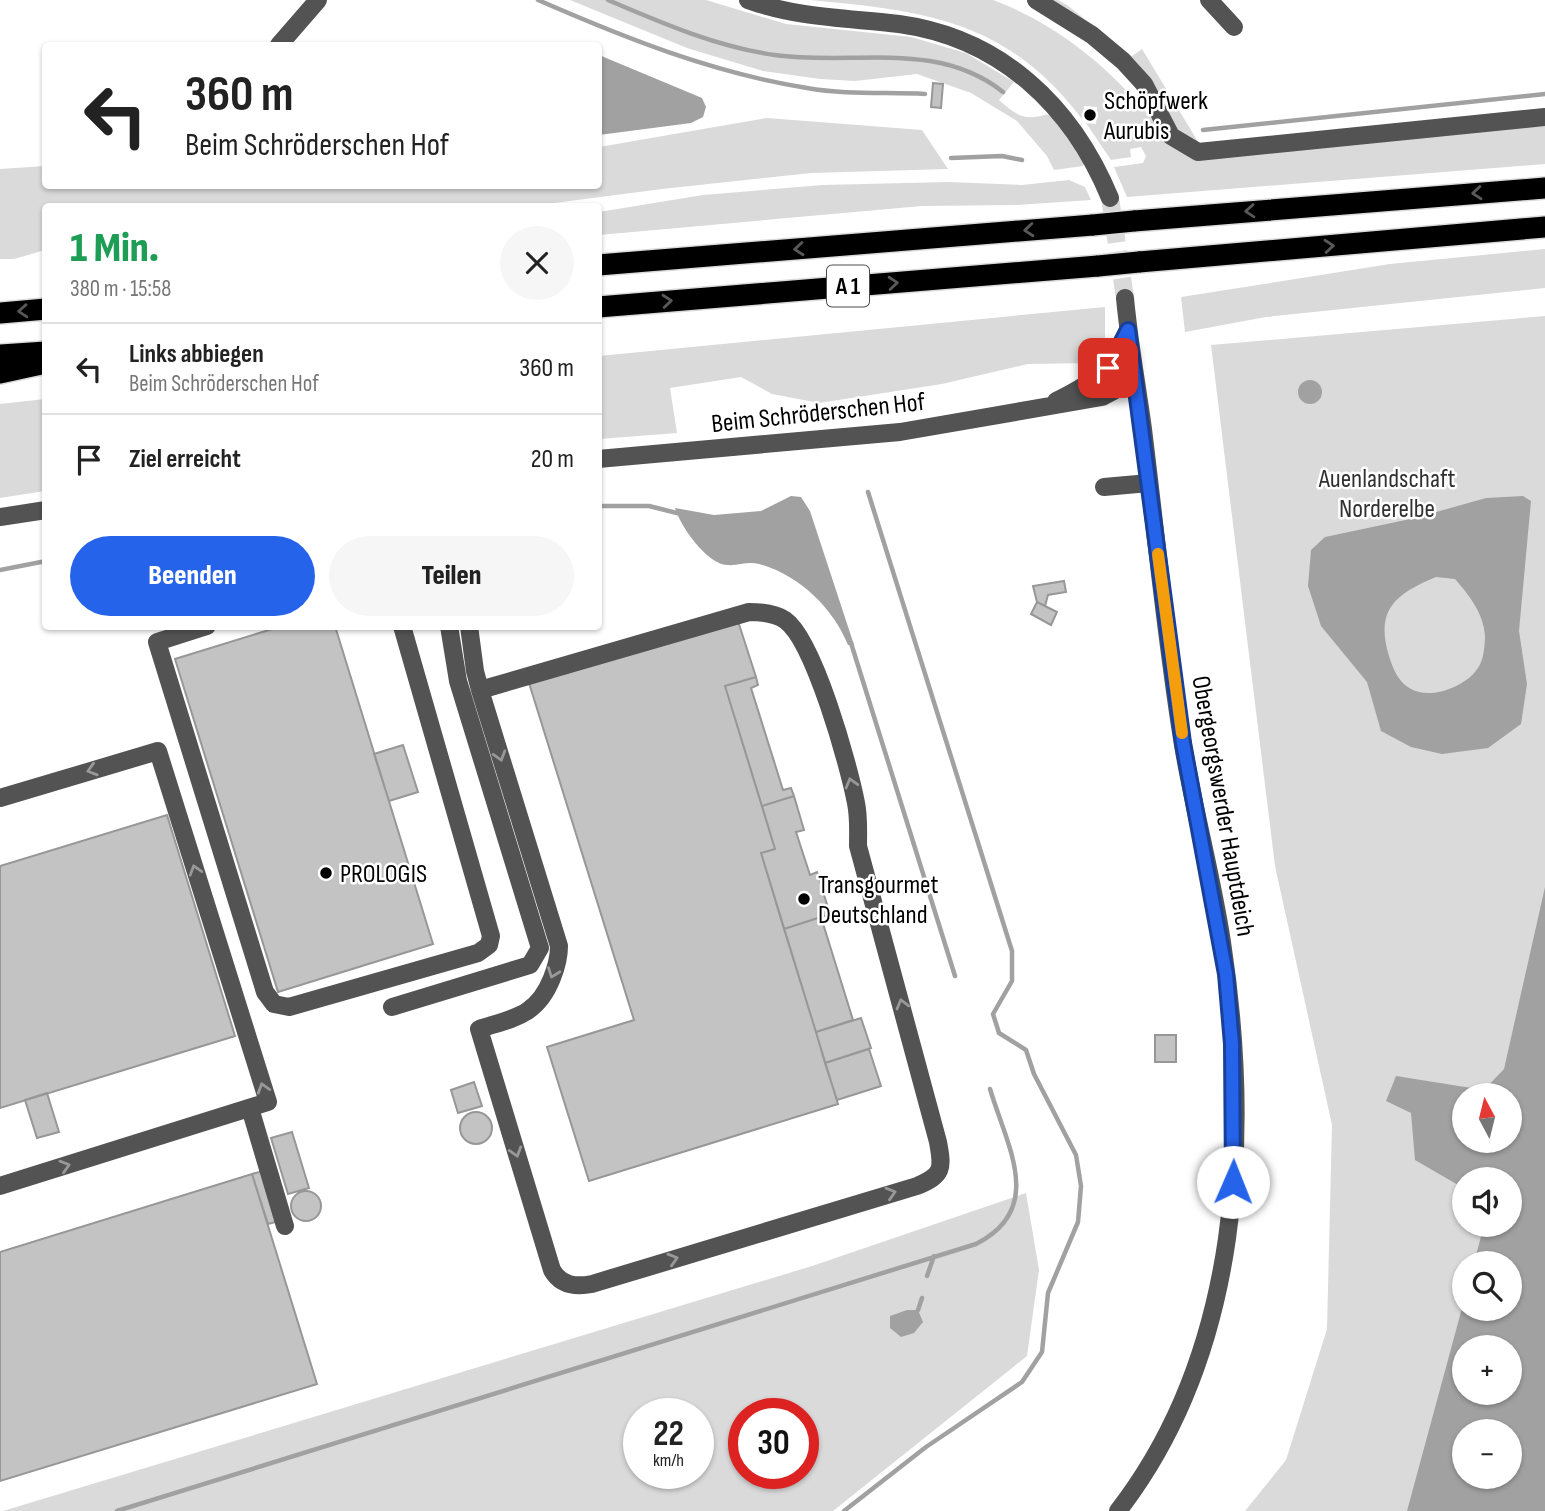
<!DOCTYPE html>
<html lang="de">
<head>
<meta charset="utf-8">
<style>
	body { margin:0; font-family:"Sofia Sans Condensed",sans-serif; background:#f6f6f6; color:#222; height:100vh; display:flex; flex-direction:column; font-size:26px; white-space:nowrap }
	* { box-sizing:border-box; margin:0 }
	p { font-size:23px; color:#767676 }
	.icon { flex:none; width:38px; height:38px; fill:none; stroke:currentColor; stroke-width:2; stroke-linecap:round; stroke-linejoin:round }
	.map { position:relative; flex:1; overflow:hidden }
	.side { position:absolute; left:42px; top:203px; width:560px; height:427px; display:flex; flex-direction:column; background:#fff; border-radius:7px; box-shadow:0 2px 5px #0004 }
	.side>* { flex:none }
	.guide { position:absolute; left:42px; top:42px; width:560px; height:147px; border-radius:7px; box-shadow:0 2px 5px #0004; background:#fff; color:#222; overflow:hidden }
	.needle { width:46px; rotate:353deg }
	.buttons { position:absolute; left:1452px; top:1083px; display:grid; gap:14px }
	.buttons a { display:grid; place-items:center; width:70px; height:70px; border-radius:50%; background:#fff; box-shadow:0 2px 5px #0004; font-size:35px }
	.speed { position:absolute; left:623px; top:1398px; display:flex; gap:14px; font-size:35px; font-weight:700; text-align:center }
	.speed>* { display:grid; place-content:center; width:91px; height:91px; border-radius:50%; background:#fff; box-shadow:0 2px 5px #0004; line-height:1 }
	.speed small { font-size:18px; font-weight:400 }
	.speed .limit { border:10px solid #d22; background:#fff; color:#111 }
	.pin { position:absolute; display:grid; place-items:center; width:60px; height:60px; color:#fff; margin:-30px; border-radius:14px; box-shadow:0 4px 10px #0006 }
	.me { position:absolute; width:77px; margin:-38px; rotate:1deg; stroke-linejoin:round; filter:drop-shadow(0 0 5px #0008) }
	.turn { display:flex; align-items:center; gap:24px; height:147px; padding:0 28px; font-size:32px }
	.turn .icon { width:91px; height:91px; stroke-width:2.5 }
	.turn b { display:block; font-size:49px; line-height:60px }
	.round { display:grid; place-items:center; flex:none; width:74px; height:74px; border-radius:37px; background:#f6f6f6 }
	.headline { display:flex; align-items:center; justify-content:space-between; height:119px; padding:0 28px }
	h1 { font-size:42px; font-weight:800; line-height:52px; color:#1e9e55 }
	.primary-button { display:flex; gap:14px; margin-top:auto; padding:14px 28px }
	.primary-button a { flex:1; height:80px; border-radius:42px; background:#2563eb; color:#fff; font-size:28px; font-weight:800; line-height:80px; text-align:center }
	.primary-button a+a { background:#f6f6f6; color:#222 }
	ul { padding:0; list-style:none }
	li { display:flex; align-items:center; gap:21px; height:91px; padding:0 28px; border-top:2px solid #e0e0e0 }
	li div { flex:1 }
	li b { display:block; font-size:26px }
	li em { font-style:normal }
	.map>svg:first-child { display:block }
</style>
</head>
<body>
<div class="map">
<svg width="1545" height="1511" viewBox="0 0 1545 1511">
	<rect width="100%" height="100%" fill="#fff"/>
	<path fill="#dadada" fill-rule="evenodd" d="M570,0h136l80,24 125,13 55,16 48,29 -15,18c10,9 21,19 35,17 7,0 9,-3 17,-2l33,48 -1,3 -29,4 -7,-14 -30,-35 -46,-28 -54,-19 -62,7 -35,-2 -57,-8 -76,-23z
		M810,0h183c75,28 133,82 180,146l372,-24v42l-418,33 -13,-30 29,-4 3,-7 -5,-9 -11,2 1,8 -20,3 -25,-37 10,1 1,-17 -13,-1 -2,13c-75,-99 -156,-108 -272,-119z
		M1038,0h20l9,5 65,51 10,-7 58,96 345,-37v4l-338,36 -27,-9 -27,-45z
		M767,118l155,12 26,39 -137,4 -149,16 -131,17h-485l-1,44 -31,9h-14v-90l45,-3 1,20h552l1,-39z
		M1069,180l16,7 6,13 -74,5 -95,1 -323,29v-23l104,-17 120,-10 125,-3 74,3z
		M1545,249v39l-279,29 -81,15 -4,-35 209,-33z
		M1105,307v35l-18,21 -59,1 -86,20 -123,19 -47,-9 -31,-17 -71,11 7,45 -78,6v-83z
		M1545,316v1195h-300l41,-51 41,-131 5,-204 -57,-259 -64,-521zM1465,1096h45v45h-45zM1465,1180h45v45h-45zM1465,1264h45v45h-45zM1465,1348h45v45h-45zM1465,1432h45v45h-45z
		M45,399v92l-45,7v-94z
		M1026,1193l13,77 -12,86 -194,155h-830l809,-245zM639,1414h59v60h-59zM744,1414h59v60h-59z"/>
	<path fill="#a1a1a1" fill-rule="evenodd" d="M599,55l103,43 4,9 -3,10 -12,6 -92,12z
		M1298 392a12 12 0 1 1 24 0a12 12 0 1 1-24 0Z
		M791,496l10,1 9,14 44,134h-6c-15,-37 -49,-70 -89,-81 -11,-3 -21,2 -32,1 -20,-1 -47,-39 -52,-57l39,7 47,-4z
		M1523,496l8,5 -12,130 8,53 -6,40 -33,24 -46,6 -31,-7 -30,-16 -14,-49 -46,-56 -13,-40 3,-36 14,-13 90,-19 71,-20zM1436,577l19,2c14,16 29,35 30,57 0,6 -1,20 -4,26 -8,22 -47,38 -68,28 -14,-6 -20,-21 -24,-34 -14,-46 6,-62 47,-79z
		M1545,887v624h-138l58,-214v12h45v-45l-36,-1 10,-38h26v-45h-45v9l-50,-29 -4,-47 -25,-12 10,-25 88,14 20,-21zM1465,1096h45v45h-45zM1465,1348h45v45h-45zM1465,1432h45v45h-45z
		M907,1310h11l5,12 -9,11 -13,4 -11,-9v-12z"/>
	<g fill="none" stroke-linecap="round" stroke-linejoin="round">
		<path stroke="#a1a1a1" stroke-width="4.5" d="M538,0c87,38 175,73 269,88 39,7 79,4 118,6
			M608,0c54,23 109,47 167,55 78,11 161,-16 228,37
			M1203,130l342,-36
			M951,158l51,-2 20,4
			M598,506h51l32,8
			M0,570l46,-9
			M851,643l104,333
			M927,1276l7,-20
			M918,1310l4,-12
			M117,1511l859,-267c70,-35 31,-98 14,-155
			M844,1511l82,-64 96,-65 20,-30 6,-59 30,-71 3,-36 -5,-31 -42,-81 -8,-24 -27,-17 -6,-19 19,-33v-30l-144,-459"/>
	</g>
	<path fill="#c3c3c3" stroke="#979797" stroke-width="2" d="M933,83l10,1 -2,24 -10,-1z
		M1064,581l2,11 -18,3 -3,11 -8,-4 -4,-16z
		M1037,602l20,10 -6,13 -20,-11z
		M737,618l19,59 -31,9 50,163 -14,4 77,251 -249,77 -42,-134 87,-27 -105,-337z
		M282,626h53l98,318 -155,48 -103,-333z
		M756,677l2,8 -7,3 32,102 8,-2 3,8 -32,10 -37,-120z
		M403,745l15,47 -29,9 -15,-47z
		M794,796l10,34 -8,2 14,43 7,-3 13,42 -46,15 -23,-76 14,-4 -13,-43z
		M167,815l68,221 -235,72v-242z
		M821,917l32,103 -37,12 -32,-103z
		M861,1018l10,30 -46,15 -9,-31z
		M1155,1035h21v27h-21z
		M869,1049l12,37 -44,14 -12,-37z
		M474,1082l8,24 -24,7 -7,-23z
		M47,1093l12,39 -22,6 -12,-38z
		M460 1128a16 16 0 1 1 32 0a16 16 0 1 1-32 0Z
		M292,1132l17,56 -21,6 -17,-56z
		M263,1171l16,50 -11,3 -16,-50z
		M252,1174l65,210 -317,97v-229z
		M291 1206a15 15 0 1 1 30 0a15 15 0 1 1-30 0Z"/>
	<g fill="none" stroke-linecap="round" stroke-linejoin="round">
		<path stroke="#d9d9d9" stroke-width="18" stroke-dasharray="18 9" stroke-linecap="butt" d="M1110,198l15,100"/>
		<defs>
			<path id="highway" d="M1134,221l411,-33
				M1139,262l406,-35
				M598,265l495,-40
				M598,307l500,-41
				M0,313l46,-4
				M0,355l46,-3
				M0,373l46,-10"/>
		</defs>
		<use href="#highway" stroke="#dbdbdb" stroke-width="24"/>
		<path stroke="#535353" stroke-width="18" d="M748,0c49,18 100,18 151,24 102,14 173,82 211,174
			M1036,0l56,35 31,26 21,23 27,52 27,16 347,-35
			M1209,0l25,27
			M279,45l39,-45
			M1056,401c40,-20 54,-29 72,-71
			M598,459l302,-27 202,-35 17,-9 14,-16
			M1104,487l45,-4
			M0,517l46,-7
			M207,626l-50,16 108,350 9,12 15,3 189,-54 11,-8 2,-9 -89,-310
			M469,626l6,45 5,19 79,256c0,12 -3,22 -7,32 -15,38 -38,40 -73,51l73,241c9,16 24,17 40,14l325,-98c26,-11 26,-17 21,-44l-80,-296c0,-14 1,-29 -2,-43 -7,-37 -42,-163 -71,-183 -10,-7 -24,-8 -36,-8l-269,78
			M0,798l158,-47 110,351 -268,84
			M392,1007l138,-42 10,-17 -82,-267 -9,-55
			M250,1108l35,118
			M1118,1511c123,-159 133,-378 104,-569 -10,-66 -28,-131 -39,-197 -17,-105 -27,-211 -40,-316 -6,-44 -14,-87 -18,-131"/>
		<use href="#highway" stroke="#000" stroke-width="21"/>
		<defs>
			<path id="highway-bridge" d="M1093,225l41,-4
				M1098,266l41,-4"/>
		</defs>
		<use href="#highway-bridge" stroke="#dbdbdb" stroke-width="24" stroke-linecap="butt"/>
		<use href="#highway-bridge" stroke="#000" stroke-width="21"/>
	</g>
	<defs><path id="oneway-chevron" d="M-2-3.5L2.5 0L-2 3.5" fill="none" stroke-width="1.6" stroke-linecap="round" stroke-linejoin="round" transform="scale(1.75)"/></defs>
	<g stroke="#595959">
		<use href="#oneway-chevron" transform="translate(1477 193) rotate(175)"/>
		<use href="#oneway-chevron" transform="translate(1250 211) rotate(176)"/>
		<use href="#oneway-chevron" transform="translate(1029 230) rotate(175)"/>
		<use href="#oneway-chevron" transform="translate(1329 246) rotate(-5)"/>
		<use href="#oneway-chevron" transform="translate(799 249) rotate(175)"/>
		<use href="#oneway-chevron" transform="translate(893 283) rotate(-5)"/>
		<use href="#oneway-chevron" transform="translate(667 301) rotate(-5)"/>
		<use href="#oneway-chevron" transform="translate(23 311) rotate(176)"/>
	</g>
	<g stroke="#989898">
		<use href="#oneway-chevron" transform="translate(500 756) rotate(73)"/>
		<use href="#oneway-chevron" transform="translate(92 770) rotate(163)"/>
		<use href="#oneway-chevron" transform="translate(851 783) rotate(-106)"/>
		<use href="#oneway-chevron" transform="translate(195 870) rotate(-107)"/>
		<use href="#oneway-chevron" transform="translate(553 973) rotate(110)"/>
		<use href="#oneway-chevron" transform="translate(902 1004) rotate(-105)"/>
		<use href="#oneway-chevron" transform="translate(263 1088) rotate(-107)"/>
		<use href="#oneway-chevron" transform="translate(516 1152) rotate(73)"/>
		<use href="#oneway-chevron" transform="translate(65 1166) rotate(-17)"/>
		<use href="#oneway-chevron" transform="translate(891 1193) rotate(-17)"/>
		<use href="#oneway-chevron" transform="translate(673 1259) rotate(-17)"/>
	</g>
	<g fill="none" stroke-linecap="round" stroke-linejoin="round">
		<defs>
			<path id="route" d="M1108,368l20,-38 55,413 43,231 6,70 1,138"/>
		</defs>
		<use href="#route" stroke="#184099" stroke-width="18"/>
		<use href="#route" stroke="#2563eb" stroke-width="12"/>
		<path stroke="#f59e0b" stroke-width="12" d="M1158,554l24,179"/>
	</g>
	<g fill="#000" stroke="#fff" stroke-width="2.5">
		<circle cx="1090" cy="115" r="7"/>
		<circle cx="326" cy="873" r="7"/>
		<circle cx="804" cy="899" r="7"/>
	</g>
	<g text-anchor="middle" stroke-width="5" stroke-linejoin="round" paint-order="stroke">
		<rect fill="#fff" stroke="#4c4c4c" stroke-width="2" x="827" y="265.5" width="42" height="41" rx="5"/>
		<g font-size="24" font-weight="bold" fill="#000">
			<text x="848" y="294">A 1</text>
		</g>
		<g font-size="26" fill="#000" stroke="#fff" text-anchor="start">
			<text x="1104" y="109">Schöpfwerk<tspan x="1104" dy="30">Aurubis</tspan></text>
			<text x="340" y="882">PROLOGIS</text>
			<text x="818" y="893">Transgourmet<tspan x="818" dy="30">Deutschland</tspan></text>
		</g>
		<g font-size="26" fill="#000" stroke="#fff">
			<text transform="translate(818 412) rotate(-6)" y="9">Beim Schröderschen Hof</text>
			<text transform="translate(1224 806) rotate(80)" y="9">Obergeorgswerder Hauptdeich</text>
		</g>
		<g font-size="26" fill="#313131" stroke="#fff">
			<text x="1387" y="487">Auenlandschaft<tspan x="1387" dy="30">Norderelbe</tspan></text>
		</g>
	</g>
</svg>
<div class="buttons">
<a><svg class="needle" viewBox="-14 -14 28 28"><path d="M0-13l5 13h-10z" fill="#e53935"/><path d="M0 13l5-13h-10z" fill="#767676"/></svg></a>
<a><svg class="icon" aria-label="sound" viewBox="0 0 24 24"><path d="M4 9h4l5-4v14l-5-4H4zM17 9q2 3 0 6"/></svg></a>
<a><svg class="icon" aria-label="search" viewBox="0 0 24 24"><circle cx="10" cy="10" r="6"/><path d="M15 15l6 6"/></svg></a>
<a>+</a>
<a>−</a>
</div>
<div class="speed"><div>22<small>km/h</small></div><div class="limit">30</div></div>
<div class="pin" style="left:1108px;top:368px;background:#d93025"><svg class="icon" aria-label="arrive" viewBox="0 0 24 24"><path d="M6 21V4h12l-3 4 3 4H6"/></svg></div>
<svg class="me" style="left:1233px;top:1182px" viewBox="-20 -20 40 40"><circle r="19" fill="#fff"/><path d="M0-13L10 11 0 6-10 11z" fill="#2563eb"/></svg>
<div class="guide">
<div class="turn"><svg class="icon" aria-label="left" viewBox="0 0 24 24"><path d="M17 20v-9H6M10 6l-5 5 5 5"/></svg><div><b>360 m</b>Beim Schröderschen Hof</div></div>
</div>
<section class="side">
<div class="headline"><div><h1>1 Min.</h1><p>380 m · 15:58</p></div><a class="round"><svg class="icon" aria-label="close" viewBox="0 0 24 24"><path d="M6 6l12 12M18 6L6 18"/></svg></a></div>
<ul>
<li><svg class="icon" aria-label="left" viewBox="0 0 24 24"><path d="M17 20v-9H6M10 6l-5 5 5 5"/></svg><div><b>Links abbiegen</b><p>Beim Schröderschen Hof</p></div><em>360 m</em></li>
<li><svg class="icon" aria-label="arrive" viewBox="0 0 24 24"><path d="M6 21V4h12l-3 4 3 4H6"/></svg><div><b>Ziel erreicht</b></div><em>20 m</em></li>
</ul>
<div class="primary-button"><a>Beenden</a><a>Teilen</a></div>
</section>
</div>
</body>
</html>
